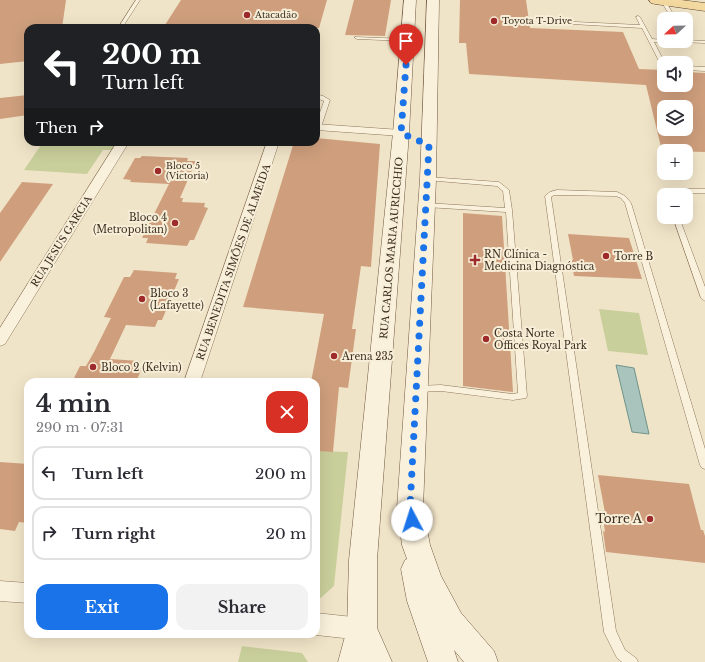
<!DOCTYPE html>
<html lang="en">
<head>
<meta charset="utf-8">
<style>
	body { margin:0; font-family:"Libre Baskerville",serif; background:#f2f2f3; color:#2b2b33; height:100vh; display:flex; flex-direction:column; font-size:15px; white-space:nowrap }
	* { box-sizing:border-box; margin:0 }
	p { font-size:13px; color:#7c7c81 }
	.icon { flex:none; width:22px; height:22px; fill:none; stroke:currentColor; stroke-width:2; stroke-linecap:round; stroke-linejoin:round }
	.map { position:relative; flex:1; overflow:hidden }
	.side { position:absolute; left:24px; top:378px; width:296px; height:260px; display:flex; flex-direction:column; background:#fff; border-radius:12px; box-shadow:0 4px 16px #0002 }
	.side>* { flex:none }
	.top-card { position:absolute; left:24px; top:24px; width:296px; height:122px; border-radius:12px; box-shadow:0 4px 16px #0002; background:#202124; color:#fff; overflow:hidden }
	.needle { width:26px; rotate:248deg }
	.buttons { position:absolute; left:657px; top:12px; display:grid; gap:8px }
	.buttons a { display:grid; place-items:center; width:36px; height:36px; border-radius:8px; background:#fff; box-shadow:0 4px 16px #0002; font-size:20px }
	.pin { position:absolute; display:grid; place-items:center; width:34px; height:34px; color:#fff; margin:-41px -17px; border-radius:50% 50% 50% 0; rotate:-45deg; box-shadow:0 0 4px #0007 }
	.pin .icon { rotate:45deg }
	.me { position:absolute; width:44px; margin:-22px; rotate:355deg; stroke-linejoin:round; filter:drop-shadow(0 0 3px #0008) }
	.turn { display:flex; align-items:center; gap:14px; height:84px; padding:0 12px; font-size:18px }
	.turn .icon { width:52px; height:52px; stroke-width:2.5 }
	.turn b { display:block; font-size:28px; line-height:34px }
	.then { display:flex; align-items:center; height:38px; padding:0 12px; background:#0003; gap:8px; font-size:15px }
	.round { display:grid; place-items:center; flex:none; width:42px; height:42px; border-radius:12px; background:#f2f2f3 }
	.summary { display:flex; align-items:center; justify-content:space-between; height:68px; padding:0 12px }
	h1 { font-size:24px; font-weight:800; line-height:30px }
	.primary-button { display:flex; gap:8px; margin-top:auto; padding:8px 12px }
	.primary-button a { flex:1; height:46px; border-radius:12px; background:#1a73e8; color:#fff; font-size:16px; font-weight:800; line-height:46px; text-align:center }
	.primary-button a+a { background:#f2f2f3; color:#2b2b33 }
	ul { padding:0; list-style:none }
	li { display:flex; align-items:center; gap:12px; height:54px; margin:0 8px 6px; padding:0 4px; border:2px solid #e1e1e2; border-radius:12px }
	li div { flex:1 }
	li b { display:block; font-size:15px }
	li em { font-style:normal }
	.map>svg:first-child { display:block }
</style>
</head>
<body>
<div class="map">
<svg width="705" height="662" viewBox="0 0 705 662">
	<rect width="100%" height="100%" fill="#f0e4c8"/>
	<path fill="#c9cf9b" d="M43,142h76l-5,8h-11l-16,24 -63,-4z
		M599,309l40,4 9,42 -40,-4z
		M316,451l32,1 -14,134 -17,15z
		M242,646l60,7 6,9h-70z"/>
	<path fill="#a9c4bc" stroke="#6f938a" d="M616,365l18,3 15,66 -17,-2z"/>
	<path fill="#cf9f7d" fill-rule="evenodd" d="M0,0h66l-4,28h-34v33l-28,3z
		M181,0h146l-8,28h-156z
		M354,0h37l-6,36 -40,-1z
		M460,0h66l4,28 93,4 16,37 25,1v15h22v-13l19,1v79l-43,-1 -16,-66 -177,-11 -3,-31h-7zM664,107h22v22h-22z
		M28,95v20l-28,4v-21z
		M316,138l64,6 -9,123 -10,-1 -9,63h4l-8,59 -9,-1 -6,65 -17,-1v-69h-5l13,-68 -81,-7 51,-165h22z
		M142,156l46,2 -1,3h9l-16,37h3l-1,4 23,1 -1,4 4,1 -14,32h-4l-3,6 -41,-3 2,-5h-6l27,-54 -39,-2 1,-2 -8,-1 12,-21h5z
		M22,182l31,2 -53,78v-49z
		M463,213l39,3 11,176 -50,-6z
		M568,234l61,4 13,41 -68,-3 -3,-16h2z
		M134,270l43,3 -2,6h4l-17,41h-4l-3,7 -29,-2 -16,34 30,2 -3,7h5l-6,14h-64l8,-16h6l8,-14 17,-34 -7,-1 20,-40h6z
		M0,462l28,2v59l-9,-1 -4,9 -15,-2z
		M598,475l91,9 12,46h2l2,6v27l-99,-11 -3,-21 2,1 -2,-14h3z"/>
	<g fill="none" stroke-linecap="round" stroke-linejoin="round">
		<defs>
			<path id="service" d="M136,0h4l-18,28h-4z
				M661,0h4l11,19h-4l-11,-18z
				M638,16l2,1 12,22 12,1v1h2l-2,1h-10l11,21h-1v4l-3,-2 -19,-37 -88,-5 -2,-1 2,-1 86,4 -4,-8z
				M355,37l53,2 2,1 -2,1 -51,-2 -2,-1z
				M686,40l19,1v2l-26,-1 -2,-1h9z
				M686,66l19,1v4l-19,-1z
				M316,94l7,2 7,4 -9,27 -3,2 -2,-1v-4l8,-23 -8,-3z
				M428,177l71,5 10,8 3,20 15,186 -1,2 -13,2 -72,-9 -24,1 -3,-1 -1,-2 1,-2 3,-1 24,-1 72,9 5,-1 -12,-181 -80,-5 -3,-2 3,-2 79,5 -2,-17 -6,-5 -71,-6v-2z
				M680,189h25v4h-24l-3,2h-8z
				M557,190l60,2 8,4 6,7 74,246v20l-3,-1 -2,-3 -75,-262 -4,-5 -5,-2 -62,-1 -3,2 65,434 9,19 11,8 2,4h-16l-5,-4 -13,-26 -59,-436 5,-4z
				M673,217h6l26,70v14l-4,-3z"/>
			<path id="minor" d="M316,124l85,6 5,3 -5,3 -85,-6z
				M117,142h12l-124,202 -5,2v-18z
				M267,142h12l-79,240h-16z
				M0,581l28,2v20l-28,-2z
				M316,613l46,5 7,4 4,7 -4,7 -7,4 -46,-5 -1,-1h1z"/>
			<path id="secondary" d="M404,0h12l-7,133 -32,427v68l15,34h-54l9,-33 2,-69 44,-427z
				M427,0h12l-3,179 -13,329 7,37 11,31 20,37 33,38 4,11h-34l-10,-12 4,12h-30l-21,-61 -6,-32 4,-9 2,-1 -5,-14 -5,-37 23,-329z"/>
			<path id="primary" d="M649,0h32l24,3v8l-50,-7 -4,-1z"/>
		</defs>
		<use href="#service" stroke="#8d765c" stroke-width="1"/>
		<use href="#minor" stroke="#8d765c" stroke-width="1"/>
		<use href="#secondary" stroke="#6f573f" stroke-width="1"/>
		<use href="#primary" stroke="#5b4430" stroke-width="1"/>
		<use href="#service" fill="#faf1dc" fill-rule="evenodd"/>
		<use href="#minor" fill="#faf1dc" fill-rule="evenodd"/>
		<use href="#secondary" fill="#faf1dc" fill-rule="evenodd"/>
		<use href="#primary" fill="#f3d9a0" fill-rule="evenodd"/>
	</g>
	<g fill="none" stroke-linecap="round" stroke-linejoin="round">
		<path stroke="#1a73e8" stroke-width="7" stroke-dasharray="0 12.6" d="M406,65l-5,68 28,12 -19,363 2,12"/>
	</g>
	<g fill="#9e2a2b" stroke="#f7eed8" stroke-width="1.5">
		<circle cx="247" cy="15" r="4"/>
		<circle cx="494" cy="21" r="4"/>
		<circle cx="158" cy="171" r="4"/>
		<circle cx="175" cy="223" r="4"/>
		<circle cx="606" cy="256" r="4"/>
		<path d="M473 254h4v4h4v4h-4v4h-4v-4h-4v-4h4z"/>
		<circle cx="142" cy="299" r="4"/>
		<circle cx="486" cy="339" r="4"/>
		<circle cx="334" cy="356" r="4"/>
		<circle cx="93" cy="367" r="4"/>
		<circle cx="650" cy="519" r="4"/>
	</g>
	<g text-anchor="middle" stroke-width="4" stroke-linejoin="round" paint-order="stroke">
		<g font-size="9" fill="#3d2e20" stroke="#f7eed8" text-anchor="start">
			<text x="255" y="18">Atacadão</text>
			<text x="502" y="24">Toyota T-Drive</text>
			<text x="166" y="169">Bloco 5<tspan x="166" dy="10">(Victoria)</tspan></text>
		</g>
		<g font-size="10" fill="#3d2e20" stroke="#f7eed8" text-anchor="start">
			<text x="167" y="221" text-anchor="end">Bloco 4<tspan x="167" dy="12">(Metropolitan)</tspan></text>
			<text x="484" y="258">RN Clínica -<tspan x="484" dy="12">Medicina Diagnóstica</tspan></text>
			<text x="614" y="260">Torre B</text>
			<text x="150" y="297">Bloco 3<tspan x="150" dy="12">(Lafayette)</tspan></text>
			<text x="494" y="337">Costa Norte<tspan x="494" dy="12">Offices Royal Park</tspan></text>
			<text x="342" y="360">Arena 235</text>
			<text x="101" y="371">Bloco 2 (Kelvin)</text>
		</g>
		<g font-size="10" fill="#3d2e20" stroke="#f7eed8">
			<text transform="translate(61 241) rotate(-58)" y="4">RUA JESUS GARCIA</text>
			<text transform="translate(391 248) rotate(-85)" y="4">RUA CARLOS MARIA AURICCHIO</text>
			<text transform="translate(233 262) rotate(-71)" y="4">RUA BENEDITA SIMÕES DE ALMEIDA</text>
		</g>
		<g font-size="12" fill="#3d2e20" stroke="#f7eed8" text-anchor="end">
			<text x="642" y="523">Torre A</text>
		</g>
	</g>
</svg>
<div class="buttons">
<a><svg class="needle" viewBox="-14 -14 28 28"><path d="M0-13l5 13h-10z" fill="#e53935"/><path d="M0 13l5-13h-10z" fill="#7c7c81"/></svg></a>
<a><svg class="icon" aria-label="sound" viewBox="0 0 24 24"><path d="M4 9h4l5-4v14l-5-4H4zM17 9q2 3 0 6"/></svg></a>
<a><svg class="icon" aria-label="layers" viewBox="0 0 24 24"><path d="M12 4l9 5-9 5-9-5zM3 14l9 5 9-5"/></svg></a>
<a>+</a>
<a>−</a>
</div>
<div class="pin" style="left:406px;top:65px;background:#d93025"><svg class="icon" aria-label="arrive" viewBox="0 0 24 24"><path d="M6 21V4h12l-3 4 3 4H6"/></svg></div>
<svg class="me" style="left:412px;top:520px" viewBox="-20 -20 40 40"><circle r="19" fill="#fff"/><path d="M0-13L10 11 0 6-10 11z" fill="#1a73e8"/></svg>
<div class="top-card">
<div class="turn"><svg class="icon" aria-label="left" viewBox="0 0 24 24"><path d="M17 20v-9H6M10 6l-5 5 5 5"/></svg><div><b>200 m</b>Turn left</div></div>
<div class="then">Then<svg class="icon" aria-label="right" viewBox="0 0 24 24"><path d="M7 20v-9h11M14 6l5 5-5 5"/></svg></div>
</div>
<section class="side">
<div class="summary"><div><h1>4 min</h1><p>290 m · 07:31</p></div><a class="round" style="background:#d93025;color:#fff"><svg class="icon" aria-label="close" viewBox="0 0 24 24"><path d="M6 6l12 12M18 6L6 18"/></svg></a></div>
<ul>
<li><svg class="icon" aria-label="left" viewBox="0 0 24 24"><path d="M17 20v-9H6M10 6l-5 5 5 5"/></svg><div><b>Turn left</b></div><em>200 m</em></li>
<li><svg class="icon" aria-label="right" viewBox="0 0 24 24"><path d="M7 20v-9h11M14 6l5 5-5 5"/></svg><div><b>Turn right</b></div><em>20 m</em></li>
</ul>
<div class="primary-button"><a>Exit</a><a>Share</a></div>
</section>
</div>
</body>
</html>
